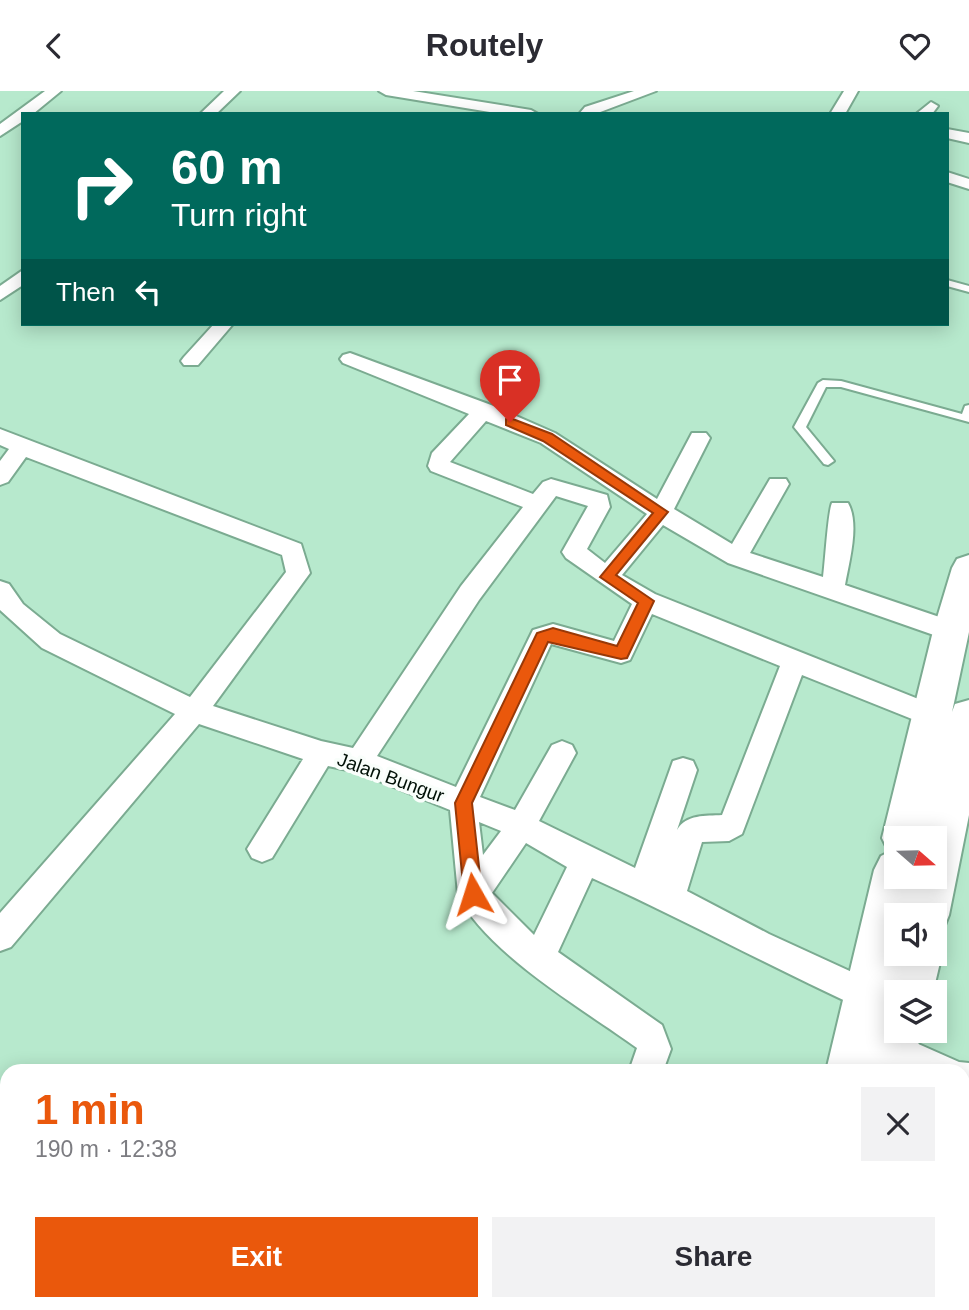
<!DOCTYPE html>
<html lang="en">
<head>
<meta charset="utf-8">
<style>
	body { margin:0; font-family:Helvetica,sans-serif; background:#f2f2f3; color:#2b2b33; height:100vh; display:flex; flex-direction:column; font-size:26px; white-space:nowrap }
	* { box-sizing:border-box; margin:0 }
	p { font-size:23px; color:#7c7c81 }
	.icon { flex:none; width:38px; height:38px; fill:none; stroke:currentColor; stroke-width:2; stroke-linecap:round; stroke-linejoin:round }
	.map { position:relative; flex:1; overflow:hidden }
	.sheet { position:absolute; left:0px; top:973px; width:970px; height:247px; display:flex; flex-direction:column; background:#fff; border-radius:21px 21px 0 0; box-shadow:0 4px 18px #0003 }
	.sheet>* { flex:none }
	.guide { position:absolute; left:21px; top:21px; width:928px; height:214px; border-radius:0px; box-shadow:0 4px 18px #0003; background:#00695c; color:#fff; overflow:hidden }
	.needle { width:46px; rotate:110deg }
	.buttons { position:absolute; left:884px; top:735px; display:grid; gap:14px }
	.buttons a { display:grid; place-items:center; width:63px; height:63px; border-radius:0px; background:#fff; box-shadow:0 4px 18px #0003; font-size:35px }
	.pin { position:absolute; display:grid; place-items:center; width:60px; height:60px; color:#fff; margin:-72px -30px; border-radius:50% 50% 50% 0; rotate:-45deg; box-shadow:0 0 7px #0007 }
	.pin .icon { rotate:45deg }
	.me { position:absolute; width:77px; margin:-38px; rotate:354deg; stroke-linejoin:round; filter:drop-shadow(0 0 5px #0008) }
	.turn { display:flex; align-items:center; gap:24px; height:147px; padding:0 35px; font-size:32px }
	.turn .icon { width:91px; height:91px; stroke-width:2.5 }
	.turn b { display:block; font-size:49px; line-height:60px }
	.then { display:flex; align-items:center; height:66px; padding:0 35px; background:#0003; gap:14px; font-size:26px }
	.round { display:grid; place-items:center; flex:none; width:74px; height:74px; border-radius:0px; background:#f2f2f3 }
	.overview { display:flex; align-items:center; justify-content:space-between; height:119px; padding:0 35px }
	h1 { font-size:42px; font-weight:800; line-height:52px; color:#ea580c }
	.cta { display:flex; gap:14px; margin-top:auto; padding:14px 35px }
	.cta a { flex:1; height:80px; border-radius:0px; background:#ea580c; color:#fff; font-size:28px; font-weight:800; line-height:80px; text-align:center }
	.cta a+a { background:#f2f2f3; color:#2b2b33 }
	header { display:flex; justify-content:space-between; align-items:center; height:91px; padding:0 35px; background:#fff; font-size:32px; font-weight:800 }
	.map>svg:first-child { display:block }
</style>
</head>
<body>
<header><svg class="icon" aria-label="back" viewBox="0 0 24 24"><path d="M15 5l-7 7 7 7"/></svg>Routely<svg class="icon" aria-label="heart" viewBox="0 0 24 24"><path d="M12 20l-8-8c-3-5 5-10 8-4 3-6 11-1 8 4z"/></svg></header>
<div class="map">
<svg width="969" height="1219" viewBox="0 0 969 1219">
	<rect width="100%" height="100%" fill="#b7e9cd"/>
	<g fill="none" stroke-linecap="round" stroke-linejoin="round">
		<defs>
			<path id="lane" d="M947,189l22,6v6l-22,-6z
				M823,289l18,1 121,33 3,-8 4,-1v17l-128,-35h-15l-20,40 28,34 -6,4 -4,-1 -30,-37 24,-44z
				M962,1157l7,3v20l-7,-3z"/>
			<path id="street" d="M45,0h16l-28,23h-10v7l-23,15v-12z
				M224,0h16l-24,23h-16z
				M379,0h34l118,19 7,4h-36l-116,-19z
				M634,0h22l-61,23h-16l6,-7z
				M844,0h14l-13,23h-15z
				M931,11l7,4 -6,8h-16z
				M947,38l22,4v10l-22,-5z
				M947,81l22,7v10l-22,-7z
				M23,179v15l-23,15v-14z
				M214,233h19l-35,41h-14l-3,-4 3,-4z
				M350,262l141,52 64,28 102,66 35,-66h14l4,5 -36,71 58,35 38,-65h16l3,5 -39,69 73,24c2,-14 5,-66 9,-74h16c12,21 1,59 -3,82l115,39 3,7 -3,7 -9,3 -223,-78 -65,-38 -41,50 33,19 286,114 4,8 -4,8 -9,3 -130,-52 -60,159 -13,7 -27,1 -15,49 82,43 109,50 5,11 -5,11 -11,5 -11,-5c-89,-41 -175,-88 -264,-128l-34,74 104,73 9,24 -8,22h-34l8,-23c-51,-37 -154,-97 -179,-154l-8,-84 -93,-38 -29,-6 -56,92 -10,4 -10,-4 -5,-9 56,-90 -104,-35 -188,223 -11,4v-38l175,-199 -133,-66 -42,-38v-29l9,3 14,20 37,30 130,63 96,-125 -4,-17 -256,-98 -18,25 -8,3v-24l9,-12 -9,-4v-16l301,115 9,29 -97,133 108,35 32,7 108,-162 62,-79 -92,-36 -3,-5 4,-13 37,-39 -126,-51 -3,-4 3,-4zM486,330l55,22 106,71 -42,49 -18,-14 23,-42 -3,-12 -56,-16 -8,3 -10,12 -83,-32zM556,405l32,10 -26,46 4,6 66,46 -18,37 -61,-17 -20,6 -77,157 -79,-31 102,-156zM652,523l128,52 -58,149c-16,1 -36,-1 -45,15l20,-60 -4,-9 -10,-3 -10,3 -38,107 -96,-47 37,-68 -4,-8 -10,-4 -10,4 -37,65 -35,-13 71,-153 70,19 9,-3zM479,731l22,9 -18,24zM526,752l41,24 -33,68 -42,-42z
				M898,944l61,27 10,1v34l-7,-2v-24h-58l-18,-7 -5,-12 5,-12z
				M0,1184l7,3v26h17l2,6h-26z"/>
			<path id="secondary" d="M969,464v77l-17,80 3,-8 14,-4v115l-20,100 -6,15 -9,3v-18h-38v39h38l1,-16 7,16 -9,38h-37v18l-6,-9 -4,22 10,4v4l19,4 7,17 -7,17c-12,4 -27,3 -39,-2v4h-50l48,-201 7,-14 8,-4 -7,-14 51,-207 19,-63 5,-9zM896,747h38v39h-38z
				M770,1213h104l-1,6h-104z"/>
		</defs>
		<use href="#lane" stroke="#7bab91" stroke-width="4"/>
		<use href="#street" stroke="#7bab91" stroke-width="4"/>
		<use href="#secondary" stroke="#7bab91" stroke-width="4"/>
		<use href="#lane" fill="#fff" fill-rule="evenodd"/>
		<use href="#street" fill="#fff" fill-rule="evenodd"/>
		<use href="#secondary" fill="#fff" fill-rule="evenodd"/>
	</g>
	<path fill="#ea580c" stroke="#983908" stroke-width="2" d="M510,327l42,16 116,78 -52,63 38,26 -27,57 -6,1 -73,-17 -76,161 10,91 -3,6 -6,2 -7,-2 -2,-6 -9,-91 82,-170 16,-5 64,18 21,-43 -38,-26 53,-64 -110,-72 -37,-16v-6z"/>
	<g text-anchor="middle" stroke-width="7" stroke-linejoin="round" paint-order="stroke">
		<g font-size="19" fill="#011007" stroke="#f9fefb">
			<text transform="translate(391 686) rotate(20)" y="7">Jalan Bungur</text>
		</g>
	</g>
</svg>
<div class="buttons">
<a><svg class="needle" viewBox="-14 -14 28 28"><path d="M0-13l5 13h-10z" fill="#e53935"/><path d="M0 13l5-13h-10z" fill="#7c7c81"/></svg></a>
<a><svg class="icon" aria-label="sound" viewBox="0 0 24 24"><path d="M4 9h4l5-4v14l-5-4H4zM17 9q2 3 0 6"/></svg></a>
<a><svg class="icon" aria-label="layers" viewBox="0 0 24 24"><path d="M12 4l9 5-9 5-9-5zM3 14l9 5 9-5"/></svg></a>
</div>
<div class="pin" style="left:510px;top:331px;background:#d93025"><svg class="icon" aria-label="arrive" viewBox="0 0 24 24"><path d="M6 21V4h12l-3 4 3 4H6"/></svg></div>
<svg class="me" style="left:473px;top:803px" viewBox="-20 -20 40 40"><path d="M0-17L14 15 0 8-14 15z" fill="#ea580c" stroke="#fff" stroke-width="4"/></svg>
<div class="guide">
<div class="turn"><svg class="icon" aria-label="right" viewBox="0 0 24 24"><path d="M7 20v-9h11M14 6l5 5-5 5"/></svg><div><b>60 m</b>Turn right</div></div>
<div class="then">Then<svg class="icon" aria-label="left" viewBox="0 0 24 24"><path d="M17 20v-9H6M10 6l-5 5 5 5"/></svg></div>
</div>
<section class="sheet">
<div class="overview"><div><h1>1 min</h1><p>190 m · 12:38</p></div><a class="round"><svg class="icon" aria-label="close" viewBox="0 0 24 24"><path d="M6 6l12 12M18 6L6 18"/></svg></a></div>
<div class="cta"><a>Exit</a><a>Share</a></div>
</section>
</div>
</body>
</html>
